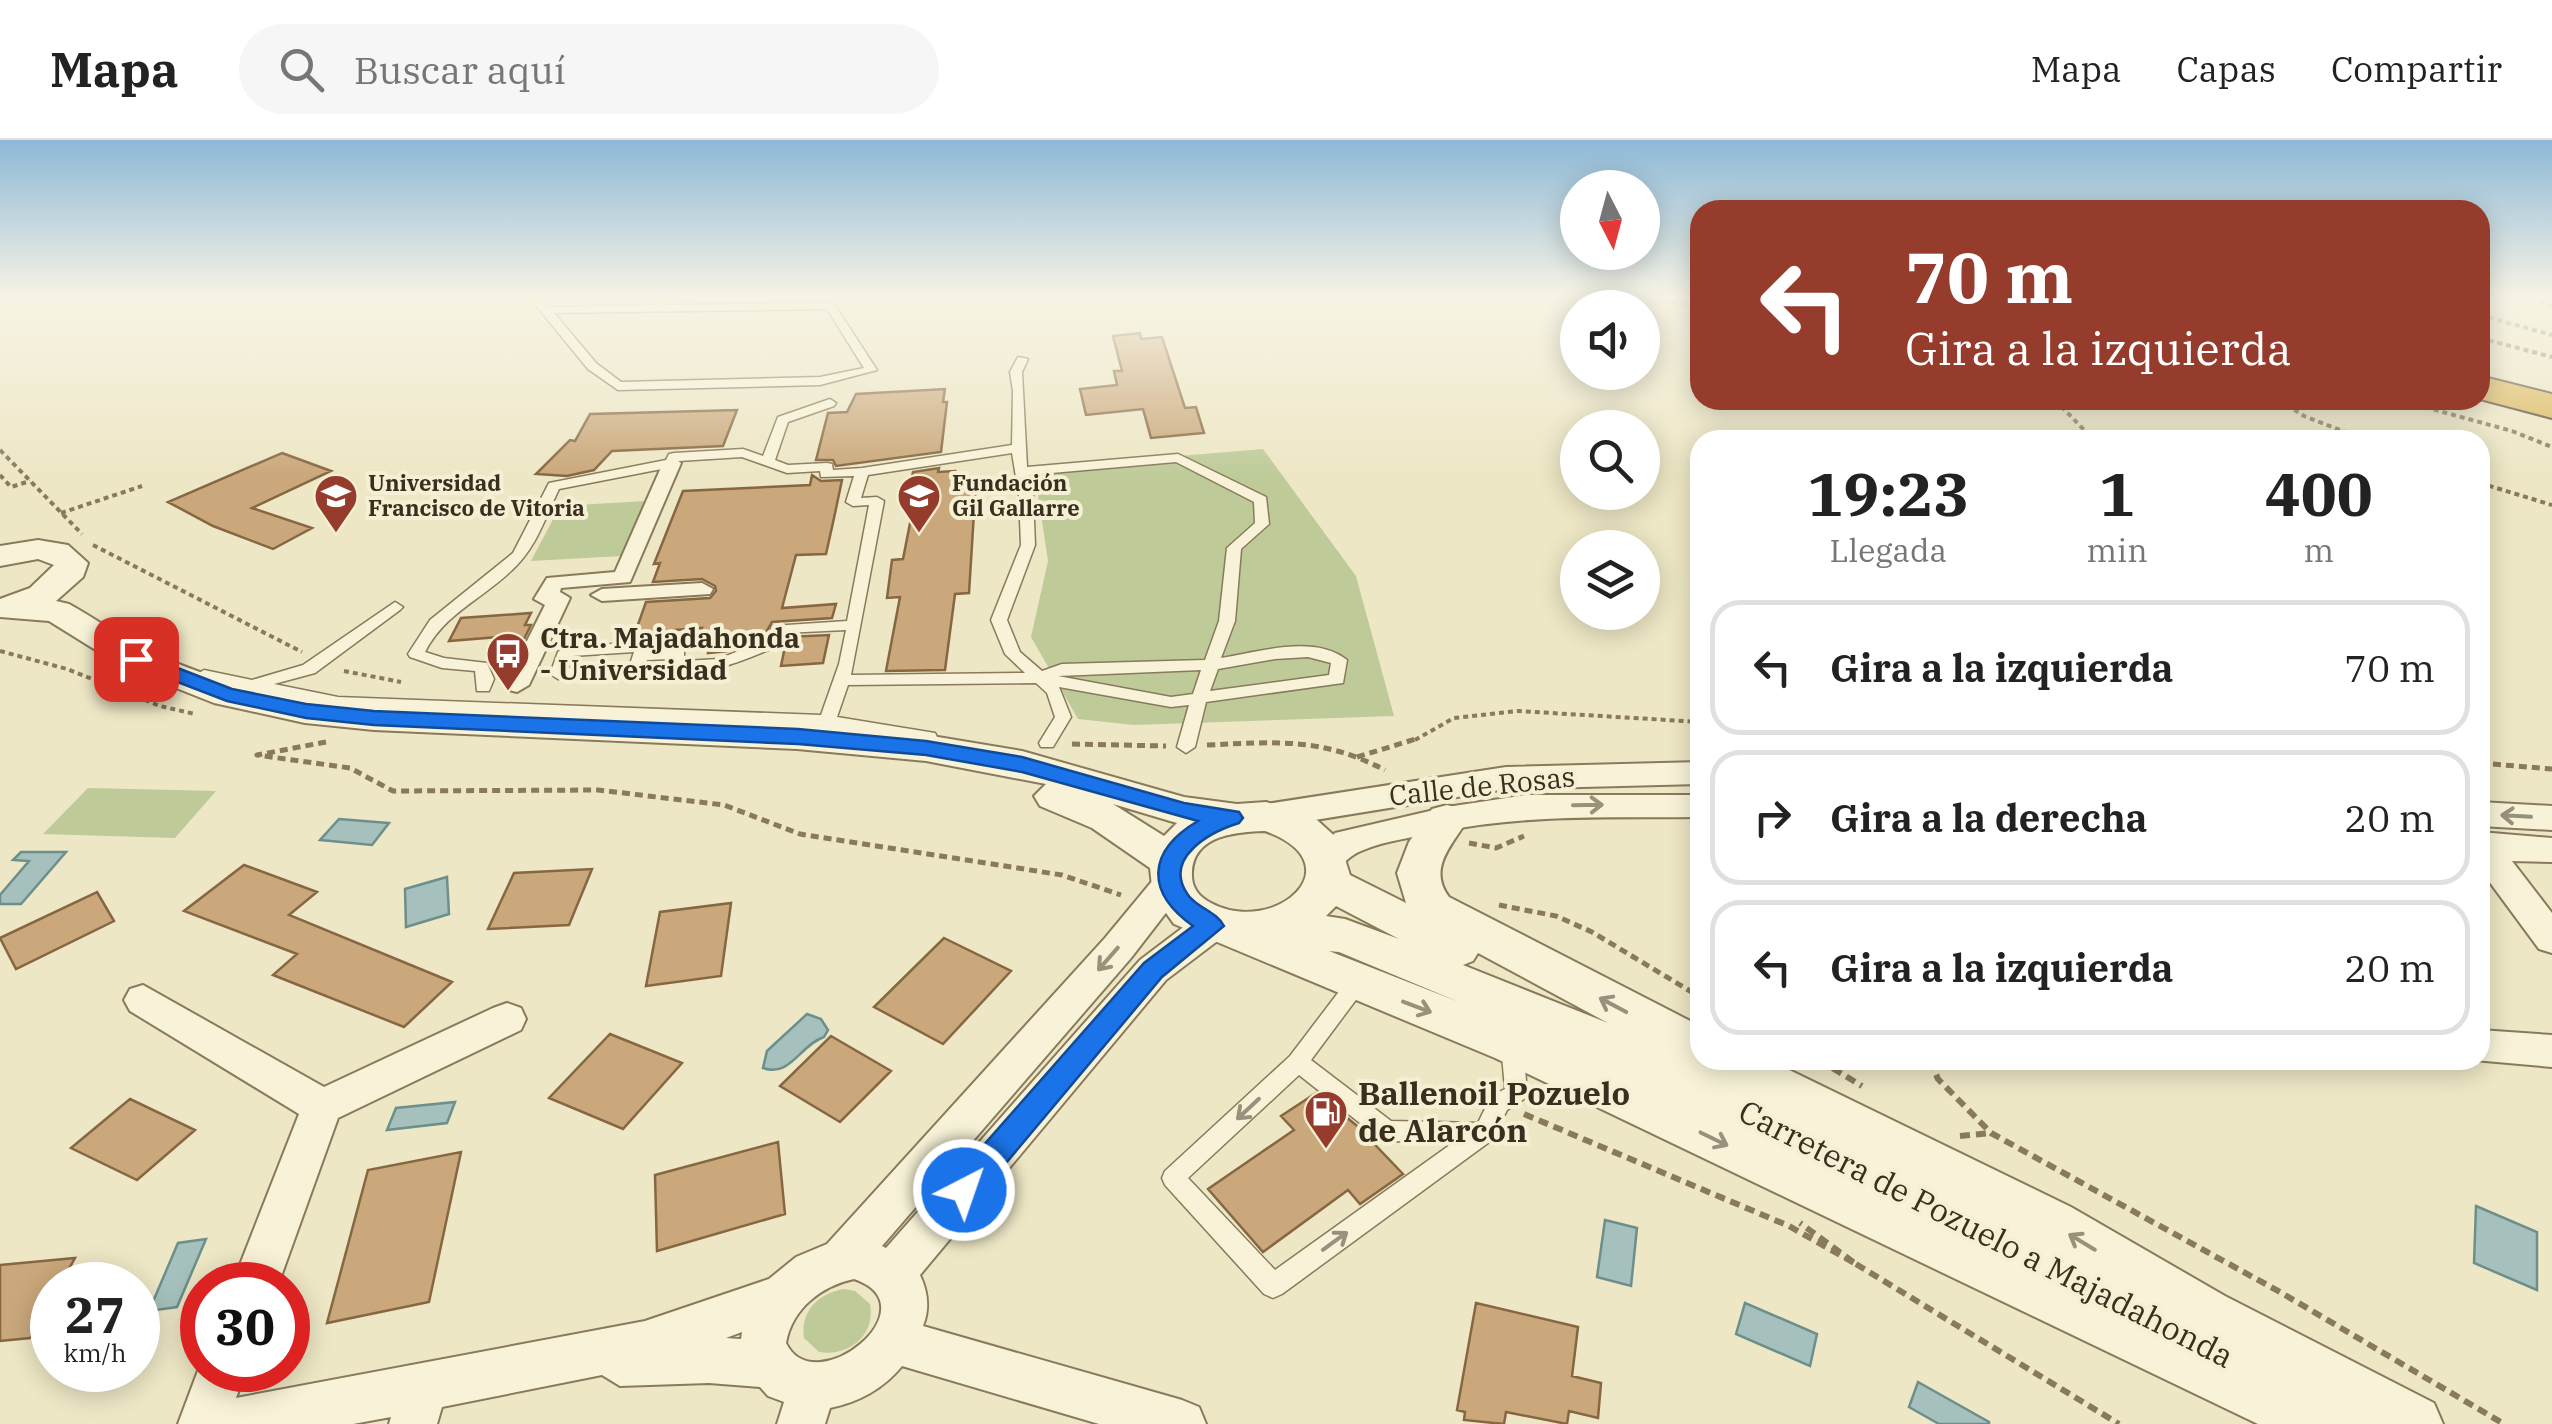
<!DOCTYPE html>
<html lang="es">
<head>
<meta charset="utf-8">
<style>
	body { margin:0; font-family:"IBM Plex Serif",serif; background:#f6f6f6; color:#222; height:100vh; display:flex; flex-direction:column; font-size:38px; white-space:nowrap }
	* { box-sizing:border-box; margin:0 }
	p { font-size:32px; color:#767676 }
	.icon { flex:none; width:55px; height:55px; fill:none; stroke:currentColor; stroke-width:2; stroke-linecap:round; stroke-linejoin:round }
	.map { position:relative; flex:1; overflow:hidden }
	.side { position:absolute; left:1690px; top:290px; width:800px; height:640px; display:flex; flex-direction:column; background:#fff; border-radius:30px; box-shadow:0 5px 25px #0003 }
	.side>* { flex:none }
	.hud { position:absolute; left:1690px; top:60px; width:800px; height:210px; border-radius:30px; box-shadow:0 5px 25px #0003; background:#953c2d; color:#fff; overflow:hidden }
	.needle { width:65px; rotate:174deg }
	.fabs { position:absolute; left:1560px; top:30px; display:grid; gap:20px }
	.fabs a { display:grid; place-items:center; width:100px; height:100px; border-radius:50%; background:#fff; box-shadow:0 5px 25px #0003; font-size:50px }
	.speed { position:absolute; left:30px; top:1122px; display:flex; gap:20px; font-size:50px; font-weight:700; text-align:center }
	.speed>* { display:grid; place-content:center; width:130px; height:130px; border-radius:50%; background:#fff; box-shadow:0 5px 25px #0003; line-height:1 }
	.speed small { font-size:25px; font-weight:400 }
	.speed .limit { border:15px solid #d22; background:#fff; color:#111 }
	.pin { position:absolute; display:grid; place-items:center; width:85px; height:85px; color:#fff; margin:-42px; border-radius:20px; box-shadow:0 5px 15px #0006 }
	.me { position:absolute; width:110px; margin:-55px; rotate:41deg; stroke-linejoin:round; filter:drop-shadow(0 0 8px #0008) }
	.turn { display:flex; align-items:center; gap:35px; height:210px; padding:0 50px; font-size:45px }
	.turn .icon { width:130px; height:130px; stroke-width:2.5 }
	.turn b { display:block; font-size:70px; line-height:85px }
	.eta { display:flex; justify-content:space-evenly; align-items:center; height:170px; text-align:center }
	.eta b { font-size:60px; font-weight:700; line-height:70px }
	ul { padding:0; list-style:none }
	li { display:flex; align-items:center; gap:30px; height:135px; margin:0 20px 15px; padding:0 30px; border:5px solid #e0e0e0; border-radius:30px }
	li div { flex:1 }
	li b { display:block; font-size:38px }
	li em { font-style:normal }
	header { display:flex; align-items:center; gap:60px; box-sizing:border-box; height:140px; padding:0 50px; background:#fff; border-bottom:2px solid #e0e0e0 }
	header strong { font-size:48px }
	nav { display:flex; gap:55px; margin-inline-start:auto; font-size:35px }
	.search { width:700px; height:90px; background:#f6f6f6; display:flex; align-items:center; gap:25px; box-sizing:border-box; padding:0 35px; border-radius:55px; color:#767676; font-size:38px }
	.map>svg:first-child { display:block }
</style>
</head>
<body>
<header>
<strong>Mapa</strong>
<div class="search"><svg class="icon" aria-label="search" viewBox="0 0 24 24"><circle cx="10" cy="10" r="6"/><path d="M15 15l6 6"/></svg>Buscar aquí</div>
<nav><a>Mapa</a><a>Capas</a><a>Compartir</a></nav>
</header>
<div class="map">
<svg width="2552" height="1284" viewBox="0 0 2552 1284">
	<rect width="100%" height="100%" fill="#ede7c5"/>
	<path fill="#becb99" d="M1263,309l93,127 38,140 -260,9 -56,-6 -47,-82 17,-76 -14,-93z
		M646,361l-24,55 -91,5 29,-55z
		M88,648l128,3 -41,47 -132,-4z
		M844,1149l11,2 15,13c6,32 -22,53 -51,48l-15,-14c-4,-27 15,-45 40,-49z"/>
	<path fill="#a6c1bd" stroke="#6d8f8b" stroke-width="2.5" d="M339,679l50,4 -17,22 -52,-5z
		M21,712h45l-45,52h-21v-9l29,-34 -16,-1z
		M447,737l2,37 -43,13 -1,-38z
		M807,874l14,5 7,11 -4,7c-24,8 -34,41 -61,31l4,-17z
		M455,962l-8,21 -60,7 9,-22z
		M2476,1066l61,26v58l-63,-27z
		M1605,1080l32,8 -6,58 -34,-9z
		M206,1099l-29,68 -28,4 29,-68z
		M1745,1163l72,31 -7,32 -74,-32z
		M1918,1242l71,40v2h-50l-30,-17z"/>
	<path fill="#caa87b" stroke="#866742" stroke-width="2.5" d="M1140,193l1,6 21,-2 23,71 11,-1 8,26 -53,5 -8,-29 -57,6 -6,-26 37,-4 -3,-14h8l-9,-35z
		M945,249l-2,13h4l-6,50 -105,14 -3,-6h-17l12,-47 19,-1 9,-18z
		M737,270l-14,36 -111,5 -18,19 -27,6 -31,-2 34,-34 5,1 15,-27z
		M282,313l49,18 -79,37 60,20 -39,21 -60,-23 -45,-24z
		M939,328l-1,4 17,-1 -2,10 23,-1 -7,113 -14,1 -10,76 -59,1 14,-74 -13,1 5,-38 11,-1 10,-51h-7l7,-36z
		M812,335l9,6 21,-1 -8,38 -8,36 -30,1 -14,53 54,-4 -4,14 -60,4 -8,14 -36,15 -20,2 1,-5 -13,1 6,-21 -67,5 11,-31 64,-4 6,-7 -1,-5 -13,-7 -49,3 7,-19 -6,1 29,-73 127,-6z
		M531,473l-6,12h6l-15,30 -26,2 9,-20 -50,4 12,-23z
		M829,495l-6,28 -42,3 6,-29z
		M244,725l73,27 -28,23 163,67 -48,45 -131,-52 24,-21 -113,-43z
		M592,729l-23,56 -81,4 26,-56z
		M97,752l17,29 -98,48 -16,-31z
		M731,763l-10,73 -75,10 14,-74z
		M944,798l67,33 -68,73 -69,-37z
		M610,894l72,29 -59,66 -74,-31z
		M831,896l60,35 -51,51 -60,-36z
		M1316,953l40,32 47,49 -43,30 -12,-14 -85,62 -55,-63 86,-59 -13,-14z
		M130,959l65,31 -58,50 -66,-32z
		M778,1002l7,72 -128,37 -2,-76z
		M461,1012l-32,150 -102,21 41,-153z
		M75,1118l-15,27h-8v13l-22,40 -30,3v-76z
		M1476,1163l102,24 -6,49 29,7 -3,35 -29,-7 -2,13 -61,-12 -2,12 -40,-4 1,-8 -8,-2z"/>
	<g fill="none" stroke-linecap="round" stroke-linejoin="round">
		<defs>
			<path id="service" d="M529,157h11l8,10 105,-2 -3,-8h10l4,8 166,-2 4,1 43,66 -57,15 -202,5 -30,-21zM827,169l37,59 -44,9 -199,5 -25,-19 -42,-50z
				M1018,217l10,2 -6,13 5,95 151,-13 88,43 3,27 -28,25 -6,72 -14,37c38,-6 93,-24 126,2l-4,23 -137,19 -11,45 -9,6 -9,-6 12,-42 -18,2 -112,-20 12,30 -18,30h-12l-2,-4 16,-26 -8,-24 -11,-10 -188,2 -11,32 98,16 2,4 -8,6 -102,-17 -489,-19 -134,-27 -8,-5 8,-5 48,10 51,-15 92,-63 8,5 -3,3 -85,63 -41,11 64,13 483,18 18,-51 7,-34 -62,3 -4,12c-28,12 -87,39 -113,21l2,-7 -22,1 -5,13 -6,1 -78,5 -8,-5 8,-22 8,-5 78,-5 6,2 1,6h33v11l35,-2 48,-20 5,-13 75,-5 22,-116 -16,1 -7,-4 8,-26 -33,1 -1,-6 -33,2 -45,-16 -63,4 -7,6 -113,22c-14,29 -23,60 -48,82 -29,28 -67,43 -86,81l19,6 43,5 7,16 -5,12h-12l-2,-20 -33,-3 -32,-11 -2,-3 22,-34 83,-67 36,-70 117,-23 3,-6 5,-1 69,-4 20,7 15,-39 52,-18 6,4 -2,3 -46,16 -13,38 13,5 39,-2 5,1 1,6 29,-2 150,-23 1,-54 -3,-19zM1012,313l7,42 2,50 -30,75 14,34 20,19 -174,2 33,-174 -7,-4 -16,1 7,-23zM1176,322l78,40 1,21 -28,25 -8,73 -14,39 -143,4 -20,7 -22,-19 -13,-32 28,-75 -2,-50 -4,-20zM634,512l-4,12 -62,4 4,-12zM1308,517l23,6 -2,12 -119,16 8,-22 57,-10zM1201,530l-8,24 -22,3 -113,-21z
				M1357,835l7,2 3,6 -3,6 -53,71 80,61 87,2 13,-27 14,-7 -4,-45 4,-6 7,-3 7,3 4,6 4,49 -3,6 -17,11 -15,30 -210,154 -9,4 -9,-4 -99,-109 -3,-7 3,-7 125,-115 60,-79zM1299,935l80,63 8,3 67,1 -179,128 -87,-92z"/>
			<path id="pedestrian" d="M672,317l9,6 -51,119 -69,6 -1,4 10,6 -41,87 -12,7 -8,-2 -4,-5 40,-80 -11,-6 13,-21 68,-6 48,-109z
				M702,443l11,6 -3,5 -108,7 -11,-6 11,-6z"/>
			<path id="minor" d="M1700,622v22l-194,5 -240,39 -12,-4 -5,-8 5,-8 12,-4 240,-37z
				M1526,655h174v22c-86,1 -172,-3 -256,14 -26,6 -59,9 -83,20 -20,8 -21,26 -46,19l-5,-9 25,-28 112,-26z
				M2480,662l72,4v24l-72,-4z
				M2480,692l72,6v24l-40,-1 40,52v40l-13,-4 -59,-80z
				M1170,730l12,4 6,9 -6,9 -51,66 -249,288 4,2 254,-288 58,-44 13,-4 13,4 5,10 -5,10 -58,44 -246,295c8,17 10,33 3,51l259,74 17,7 7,17h-107l-197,-58c-19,23 -43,36 -72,42l-5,16h-48l7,-22 -16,-6 -8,-9 -51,-4 -89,3 -18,-11 -160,32 -5,17h-48l2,-7 -38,7h-175l24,-64v10h44l-10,28 409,-77 124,-42 27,-22 31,-13 278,-306 53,-64zM854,1139c80,27 -39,124 -68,64 6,-34 35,-57 68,-64zM742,1192l-1,7 -15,-1z
				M143,845l181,102 169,-79 14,-5 14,5 5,11 -5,11 -183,88 -60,167h-46l67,-171 -169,-103 -6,-11 6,-11z
				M2480,890l72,5v32l-78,-7h6z"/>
			<path id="tertiary" d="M38,400l30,5 20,18 -5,14 -27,24 13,3c27,15 53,34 80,47 72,35 147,47 225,55l423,17 129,12 96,16 162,46 53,7 29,-2 37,11 14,7 22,20 11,35 56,28 -9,-30 12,-31 23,-33 15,-4 15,4 6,10c-15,25 -41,49 -19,78l251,129v34h69l302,147 154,89 209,107 9,21h-185l-763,-366 -321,-134 -21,-29 -3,-27 -58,-40 -52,-22 -6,-10 12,-12 -120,-23 -129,-12 -423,-19 -69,-7 -91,-20 -91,-36 -74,-46 -49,-4v-18l30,-11 24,-23 -16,-6 -38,7v-20zM1113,664l57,17 7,2 -13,13zM1265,691c92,33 10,106 -54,72 -13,-7 -20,-16 -19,-31 2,-37 44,-40 73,-41zM1336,766l63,33 -54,-20 -19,-3zM1329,811l10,1 120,50zM1478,813l130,70 -145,-58 10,-4z"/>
			<path id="motorway" d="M2480,236l72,18v24l-72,-19z"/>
		</defs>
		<use href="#service" stroke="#887a5b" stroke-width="3"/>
		<use href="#pedestrian" stroke="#887a5b" stroke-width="4"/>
		<use href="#minor" stroke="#887a5b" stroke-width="4"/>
		<use href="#tertiary" stroke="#887a5b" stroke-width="4"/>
		<use href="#motorway" stroke="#56472f" stroke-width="4"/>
		<path stroke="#887a5b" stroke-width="4" stroke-dasharray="5 4" stroke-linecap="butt" d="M1513,157h23
			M1536,157h32
			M1636,157l64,9
			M2532,157l20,9
			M2480,175l72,20
			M2480,198l72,19
			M2055,260l39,40
			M2279,260l25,16 62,24
			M2399,260l113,31 40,16
			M0,310l82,84
			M0,335l11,12 19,-6
			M2480,343l72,22
			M61,373l81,-27
			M93,405l209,107
			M0,511l67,18 93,37 35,8
			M344,531l57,11
			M1415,600l39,-22 64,-7 182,11"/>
		<path stroke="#887a5b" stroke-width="5" stroke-dasharray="8 5" stroke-linecap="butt" d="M326,602l-69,13 93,13 43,23 205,-1 126,15 76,29 262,41 59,20
			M1072,604l94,2
			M1207,605c71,-3 113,-8 178,25
			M1357,617l62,-19
			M2480,623l72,6
			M1469,703l27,5 28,-12
			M1499,765l57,11 36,16 108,65"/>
		<path stroke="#887a5b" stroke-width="6" stroke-dasharray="10 6" stroke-linecap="butt" d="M1819,920l43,26
			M1930,920l8,19 53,54 289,159 224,132
			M1524,974l265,112 67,38 -56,-41
			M1960,996l31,-3
			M1856,1124l263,160"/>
		<use href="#service" fill="#f8f3d8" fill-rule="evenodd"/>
		<use href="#pedestrian" fill="#f8f3d8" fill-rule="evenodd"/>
		<use href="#minor" fill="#f8f3d8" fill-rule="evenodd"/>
		<use href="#tertiary" fill="#f8f3d8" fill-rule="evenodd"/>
		<use href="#motorway" fill="#dab558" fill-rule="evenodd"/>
	</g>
	<defs><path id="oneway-shaft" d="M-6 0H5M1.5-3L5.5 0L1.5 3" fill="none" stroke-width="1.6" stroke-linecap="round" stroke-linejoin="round" transform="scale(2.5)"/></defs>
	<g stroke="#98917c">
		<use href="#oneway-shaft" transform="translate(1588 665) rotate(-1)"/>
		<use href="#oneway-shaft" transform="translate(2516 676) rotate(-177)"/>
		<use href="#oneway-shaft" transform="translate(1108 819) rotate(131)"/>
		<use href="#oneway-shaft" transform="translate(1613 865) rotate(-152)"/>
		<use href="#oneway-shaft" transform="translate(1417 867) rotate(21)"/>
		<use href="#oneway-shaft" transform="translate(1248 969) rotate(137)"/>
		<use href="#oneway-shaft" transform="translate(1714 999) rotate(26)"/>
		<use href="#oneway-shaft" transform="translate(1335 1101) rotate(-36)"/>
		<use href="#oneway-shaft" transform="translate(2082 1102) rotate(-149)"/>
	</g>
	<linearGradient id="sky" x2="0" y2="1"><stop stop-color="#8db9d7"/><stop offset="0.47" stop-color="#f7f4e5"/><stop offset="1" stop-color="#f7f4e5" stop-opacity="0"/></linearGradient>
	<rect width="2552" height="336" fill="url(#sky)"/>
	<path fill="#1a73e8" stroke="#114b97" stroke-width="2.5" d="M136,512l96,37 74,15 68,7 424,18 128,12 96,16 162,46 55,9 4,6 -4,5c-29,9 -77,35 -51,72 9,13 28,16 36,31l-62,51 -187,223 -11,3 -11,-3 -4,-10 4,-10 191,-217 49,-37c-48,-34 -46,-75 5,-105l-176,-49 -96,-17 -128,-11 -424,-19 -68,-7 -79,-17 -99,-38 -3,-4z"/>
	<defs>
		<symbol id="university-pin" viewBox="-11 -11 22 30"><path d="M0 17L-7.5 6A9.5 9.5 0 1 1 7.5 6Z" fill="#953c2d" stroke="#f5f0d4"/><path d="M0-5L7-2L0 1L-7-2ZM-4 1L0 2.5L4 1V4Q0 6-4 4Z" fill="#fff"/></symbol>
		<symbol id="school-pin" viewBox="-11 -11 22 30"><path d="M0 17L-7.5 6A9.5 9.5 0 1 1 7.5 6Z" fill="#953c2d" stroke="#f5f0d4"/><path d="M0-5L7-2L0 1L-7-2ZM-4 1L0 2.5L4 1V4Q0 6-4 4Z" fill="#fff"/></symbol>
		<symbol id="bus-pin" viewBox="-11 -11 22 30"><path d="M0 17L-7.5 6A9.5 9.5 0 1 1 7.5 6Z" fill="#953c2d" stroke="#f5f0d4"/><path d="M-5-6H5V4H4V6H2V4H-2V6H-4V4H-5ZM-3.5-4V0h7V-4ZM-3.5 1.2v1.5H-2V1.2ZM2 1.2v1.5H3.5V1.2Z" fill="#fff"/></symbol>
		<symbol id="fuel-pin" viewBox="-11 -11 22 30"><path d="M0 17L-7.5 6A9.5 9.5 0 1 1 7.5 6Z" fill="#953c2d" stroke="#f5f0d4"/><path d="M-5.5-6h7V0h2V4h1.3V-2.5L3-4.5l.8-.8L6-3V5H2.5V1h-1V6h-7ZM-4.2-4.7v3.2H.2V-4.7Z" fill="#fff"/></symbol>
	</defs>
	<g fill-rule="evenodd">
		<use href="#university-pin" x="311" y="331" width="50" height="68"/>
		<use href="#school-pin" x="894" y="331" width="50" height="68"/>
		<use href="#bus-pin" x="483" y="489" width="50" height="68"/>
		<use href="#fuel-pin" x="1301" y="947" width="50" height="68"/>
	</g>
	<g text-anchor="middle" stroke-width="8" stroke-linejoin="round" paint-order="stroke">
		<g font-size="22" font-weight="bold" fill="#382f1f" stroke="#f5f0d4" text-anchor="start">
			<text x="368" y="351">Universidad<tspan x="368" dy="25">Francisco de Vitoria</tspan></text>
			<text x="952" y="351">Fundación<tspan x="952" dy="25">Gil Gallarre</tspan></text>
		</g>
		<g font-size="28" font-weight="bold" fill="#382f1f" stroke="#f5f0d4" text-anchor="start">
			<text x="540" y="508">Ctra. Majadahonda<tspan x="540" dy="32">- Universidad</tspan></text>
		</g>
		<g font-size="28" fill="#382f1f" stroke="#f5f0d4">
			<text transform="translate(1482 646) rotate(-6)" y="10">Calle de Rosas</text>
		</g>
		<g font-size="32" font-weight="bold" fill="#382f1f" stroke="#f5f0d4" text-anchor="start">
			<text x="1358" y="965">Ballenoil Pozuelo<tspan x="1358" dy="37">de Alarcón</tspan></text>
		</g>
		<g font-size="32" fill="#382f1f" stroke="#f5f0d4">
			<text transform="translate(1986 1094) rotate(27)" y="11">Carretera de Pozuelo a Majadahonda</text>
		</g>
	</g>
</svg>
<div class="fabs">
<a><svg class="needle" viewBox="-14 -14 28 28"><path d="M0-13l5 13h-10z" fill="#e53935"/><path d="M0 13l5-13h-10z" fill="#767676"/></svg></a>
<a><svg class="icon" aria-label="sound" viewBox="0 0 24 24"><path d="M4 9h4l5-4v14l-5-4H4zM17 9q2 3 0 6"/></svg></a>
<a><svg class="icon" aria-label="search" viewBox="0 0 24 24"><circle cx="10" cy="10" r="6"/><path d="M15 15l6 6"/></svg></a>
<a><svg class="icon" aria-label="layers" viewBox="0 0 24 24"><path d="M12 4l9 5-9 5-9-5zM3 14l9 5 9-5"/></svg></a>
</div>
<div class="speed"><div>27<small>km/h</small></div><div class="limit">30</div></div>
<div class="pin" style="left:136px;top:519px;background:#d93025"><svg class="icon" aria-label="arrive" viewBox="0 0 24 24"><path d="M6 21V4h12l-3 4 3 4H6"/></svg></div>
<svg class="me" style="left:964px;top:1050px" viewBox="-20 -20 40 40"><circle r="17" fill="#1a73e8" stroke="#fff" stroke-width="3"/><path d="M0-11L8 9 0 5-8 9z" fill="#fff"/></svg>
<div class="hud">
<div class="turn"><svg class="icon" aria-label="left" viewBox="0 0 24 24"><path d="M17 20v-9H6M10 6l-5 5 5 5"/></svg><div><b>70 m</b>Gira a la izquierda</div></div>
</div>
<section class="side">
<div class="eta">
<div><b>19:23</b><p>Llegada</p></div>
<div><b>1</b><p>min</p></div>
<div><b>400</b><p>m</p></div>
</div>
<ul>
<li><svg class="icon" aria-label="left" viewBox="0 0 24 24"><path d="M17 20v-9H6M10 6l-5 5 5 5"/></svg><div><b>Gira a la izquierda</b></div><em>70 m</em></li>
<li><svg class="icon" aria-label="right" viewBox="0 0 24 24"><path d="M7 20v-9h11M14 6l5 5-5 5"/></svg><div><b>Gira a la derecha</b></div><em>20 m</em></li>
<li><svg class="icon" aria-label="left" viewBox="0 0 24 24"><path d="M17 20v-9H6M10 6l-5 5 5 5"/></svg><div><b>Gira a la izquierda</b></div><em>20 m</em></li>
</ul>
</section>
</div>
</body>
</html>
